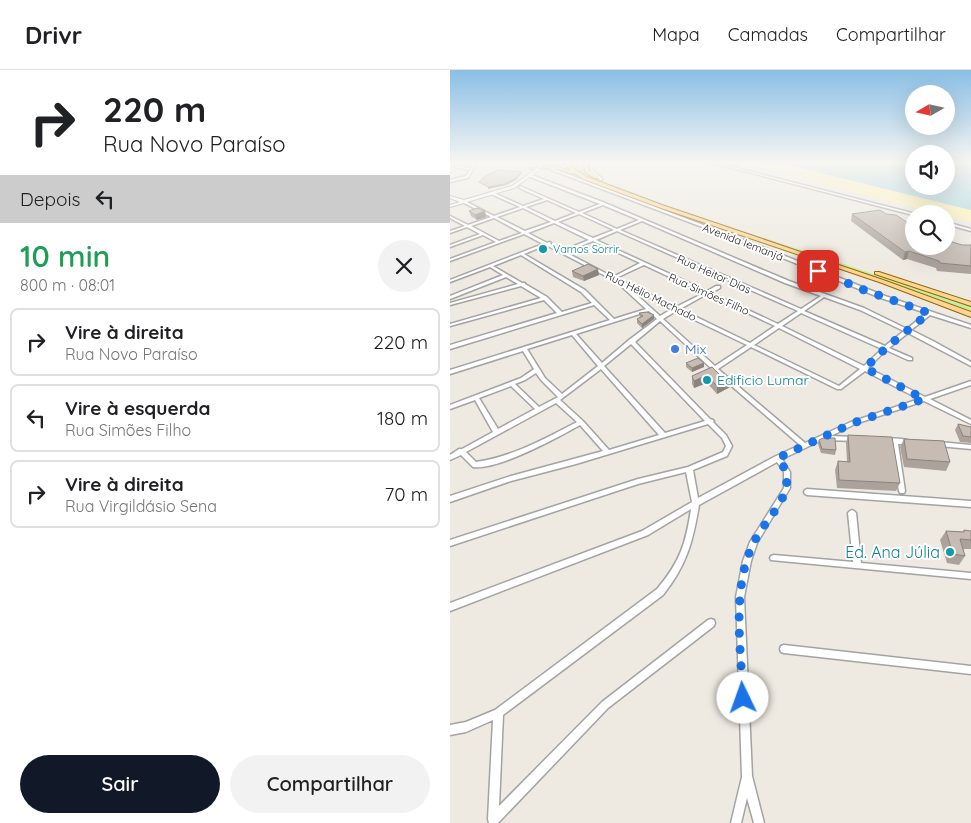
<!DOCTYPE html>
<html lang="pt">
<head>
<meta charset="utf-8">
<style>
	body { margin:0; font-family:Quicksand,sans-serif; background:#f2f2f2; color:#202124; height:100vh; display:flex; flex-direction:column; font-size:19px; white-space:nowrap }
	* { box-sizing:border-box; margin:0 }
	p { font-size:16px; color:#757577 }
	.icon { flex:none; width:28px; height:28px; fill:none; stroke:currentColor; stroke-width:2; stroke-linecap:round; stroke-linejoin:round }
	.map { position:relative; flex:1; overflow:hidden }
	.sheet { display:flex; flex-direction:column; background:#fff; width:450px }
	.sheet>* { flex:none }
	.guide { background:#fff; color:#202124; overflow:hidden }
	.needle { width:32px; rotate:261deg }
	.tools { position:absolute; left:455px; top:15px; display:grid; gap:10px }
	.tools a { display:grid; place-items:center; width:50px; height:50px; border-radius:50%; background:#fff; box-shadow:0 5px 20px #0002; font-size:25px }
	.pin { position:absolute; display:grid; place-items:center; width:42px; height:42px; color:#fff; margin:-21px; border-radius:10px; box-shadow:0 2px 8px #0006 }
	.me { position:absolute; width:55px; margin:-28px; rotate:357deg; stroke-linejoin:round; filter:drop-shadow(0 0 4px #0008) }
	.turn { display:flex; align-items:center; gap:18px; height:105px; padding:0 20px; font-size:22px }
	.turn .icon { width:65px; height:65px; stroke-width:2.5 }
	.turn b { display:block; font-size:35px; line-height:42px }
	.then { display:flex; align-items:center; height:48px; padding:0 20px; background:#0003; gap:10px; font-size:19px }
	.round { display:grid; place-items:center; flex:none; width:52px; height:52px; border-radius:26px; background:#f2f2f2 }
	.head { display:flex; align-items:center; justify-content:space-between; height:85px; padding:0 20px }
	h1 { font-size:30px; font-weight:600; line-height:38px; color:#1e9e55 }
	.button { display:flex; gap:10px; margin-top:auto; padding:10px 20px }
	.button a { flex:1; height:58px; border-radius:30px; background:#111827; color:#fff; font-size:20px; font-weight:600; line-height:58px; text-align:center }
	.button a+a { background:#f2f2f2; color:#202124 }
	ul { padding:0; list-style:none }
	li { display:flex; align-items:center; gap:15px; height:68px; margin:0 10px 8px; padding:0 10px; border:2px solid #e0e0e0; border-radius:8px }
	li div { flex:1 }
	li b { display:block; font-size:19px }
	li em { font-style:normal }
	header { display:flex; align-items:center; gap:30px; box-sizing:border-box; height:70px; padding:0 25px; background:#fff; border-bottom:1px solid #e0e0e0 }
	header strong { font-size:24px }
	nav { display:flex; gap:28px; margin-inline-start:auto; font-size:18px }
	main { display:flex; flex:1; min-height:0 }
	.map>svg:first-child { display:block }
</style>
</head>
<body>
<header>
<strong>Drivr</strong>
<nav><a>Mapa</a><a>Camadas</a><a>Compartilhar</a></nav>
</header>
<main>
<section class="sheet">
<div class="guide">
<div class="turn"><svg class="icon" aria-label="right" viewBox="0 0 24 24"><path d="M7 20v-9h11M14 6l5 5-5 5"/></svg><div><b>220 m</b>Rua Novo Paraíso</div></div>
<div class="then">Depois<svg class="icon" aria-label="left" viewBox="0 0 24 24"><path d="M17 20v-9H6M10 6l-5 5 5 5"/></svg></div>
</div>
<div class="head"><div><h1>10 min</h1><p>800 m · 08:01</p></div><a class="round"><svg class="icon" aria-label="close" viewBox="0 0 24 24"><path d="M6 6l12 12M18 6L6 18"/></svg></a></div>
<ul>
<li><svg class="icon" aria-label="right" viewBox="0 0 24 24"><path d="M7 20v-9h11M14 6l5 5-5 5"/></svg><div><b>Vire à direita</b><p>Rua Novo Paraíso</p></div><em>220 m</em></li>
<li><svg class="icon" aria-label="left" viewBox="0 0 24 24"><path d="M17 20v-9H6M10 6l-5 5 5 5"/></svg><div><b>Vire à esquerda</b><p>Rua Simões Filho</p></div><em>180 m</em></li>
<li><svg class="icon" aria-label="right" viewBox="0 0 24 24"><path d="M7 20v-9h11M14 6l5 5-5 5"/></svg><div><b>Vire à direita</b><p>Rua Virgildásio Sena</p></div><em>70 m</em></li>
</ul>
<div class="button"><a>Sair</a><a>Compartilhar</a></div>
</section>
<div class="map">
<svg width="521" height="753" viewBox="0 0 521 753">
	<rect width="100%" height="100%" fill="#eeeae1"/>
	<path fill="#c4eea1" d="M119,92h10l2,6 9,8 80,31 301,99v7l-112,-42 -190,-63 -73,-28 -23,-12z"/>
	<path fill="#fff1ae" d="M289,92h38l194,48v12l-25,-6v-2h-8z"/>
	<path fill="#9dcfe0" d="M327,92h137v24h32v-24h25v48z"/>
	<g fill="none" stroke-linecap="round" stroke-linejoin="round">
		<defs>
			<path id="minor" d="M4,92h2l1,3 14,4 1,-7h2v6l-6,10 -18,4v-2l16,-4 4,-6 -15,-3z
				M141,92h2v9l9,7v2h-2l-9,-9z
				M259,92h4l203,52 -3,1z
				M108,97l1,2h-5l211,79 120,48 86,29v3l-41,-13 -19,15 22,11 38,21v4l-63,-33 -19,15 23,10v2h-4l-22,-10 -18,18 57,29 46,-16v4l-41,14 41,21v4l-47,-23 -69,23 -24,12 23,1h2l1,2 -1,2 -30,-1 -2,-1 -42,20 8,13v16l-33,55 -6,18 -7,36 8,179 12,47h-10l-7,-25 -6,25h-10l11,-46 -6,-180 7,-36 7,-19 34,-54v-16l-7,-10 -78,43c-6,36 -12,60 -36,90l-160,120 -4,91 103,-104 106,-82 3,-1 3,1 1,3 -1,3 -106,82 -110,115h-9l-1,-4 5,-99 -27,12 -16,3v-10l16,-3 29,-12 162,-121c23,-27 29,-46 34,-80l-43,26 -198,76v-8l192,-72 50,-29 -6,-30 -48,12 -188,62v-6l188,-61 50,-12 35,-15 3,-6 -4,-8 -14,-14 -132,40 -65,17 -61,21v-6l61,-20 92,-25 -23,-26c-23,13 -82,45 -107,42l-12,-12 -11,5v-5l9,-6h3l31,-17 -18,-32 -25,9v-4l71,-27 13,-9 -11,-18 -73,23v-4l160,-50 -16,-15 -144,44v-4l107,-32 -13,-13 -94,26v-2l91,-26 -20,-12 -71,19v-2l68,-19 -12,-7 -56,22v-3l53,-21 -13,-8 -40,15v-2l93,-36 -19,-10 -74,27v-2l46,-17 -13,-7 -33,12v-2l30,-11 -13,-7 -17,6v-2l15,-5 -15,-8v-2l18,9 23,-8 -27,-14 -1,-1 2,-1 29,15 26,-9 -29,-13 1,-2 31,14 21,-7 -25,-11 1,-2 59,26 21,-8 -72,-28 1,-2 76,29 184,78 75,27 43,21 19,-16 -45,-15 -118,-48 -214,-81zM97,130l29,13 -21,8 -29,-14zM153,135l36,15 -22,9 -35,-16zM73,138l28,14 -26,9 -28,-14zM129,144l35,16 -21,8 -35,-16zM44,148l28,15 -23,8 -28,-15zM192,151l143,62 36,13 -20,13 -181,-79zM104,153l35,17 -27,11 -12,-7 1,-1 -1,-1 -3,1 -19,-10zM167,161l181,80 -20,13 -67,-31 9,-5v-2h-4l-9,5 -111,-51zM143,171l47,22 -27,14 -48,-25zM96,175l75,39v2l25,23 -32,10 -29,-29 -61,-36zM71,185l60,37 11,11 -30,9 -15,-15 -22,-13v-1h-3l-29,-17zM194,195l60,28 -28,14 -60,-29zM179,218l43,21 -12,7zM257,224l68,32 -25,17 -70,-34zM374,227l36,13 44,21 -19,15 -81,-35zM199,241l8,8 -28,21 -27,23 -26,-29zM226,241l71,34 -32,21 -52,-47zM351,243l81,36 -18,17 -82,-40zM210,251l53,49 87,75 -24,11 -78,42 -5,-28 34,-14 5,-10 -6,-11 -13,-13 1,-1 -1,-1 -3,-1 -75,-77zM329,258l81,41 -21,17 -85,-41zM122,265l26,31 -36,28 -17,-16 -18,-29zM181,274l74,77 -40,12 -61,-67zM301,277l86,42h4l24,-18 54,28 -68,23 -46,21 -87,-74zM151,299l58,66 -50,15 -26,-29 -23,-21zM86,303l5,7 17,17 -19,10 -24,-23 10,-4zM61,316l24,23 -37,20 -19,-31zM106,333l21,19c-31,16 -65,35 -101,40l-10,-10z
				M496,152l25,7v2l-25,-7z
				M434,369c8,-1 22,-1 28,3l-3,2h-11l7,47 -1,2h-4l-1,-2 -8,-48h-7l-1,-2z
				M487,372h2l32,3v4l-32,-3 -3,-2z
				M357,419l164,12v6l-164,-12 -2,-1 -1,-2 1,-2z
				M402,440l2,1 2,2 5,50 110,10v6l-200,-19 -1,-2 1,-2 3,-1 79,7 -5,-49 2,-2z
				M334,575l187,21v8l-187,-21 -3,-1 -1,-3 1,-3z"/>
			<path id="tertiary" d="M85,92h4l3,6 -28,20 -64,19v-2l10,-3 -10,-4v-2l14,4 48,-14 27,-19z"/>
			<path id="primary" d="M113,92h4l6,6 14,9 75,28 224,76 85,31v5l-89,-34 -224,-76 -75,-28 -9,-6 -2,1 -17,-6 -23,1 -2,-1 25,-2 16,5z
				M133,92h4l2,8 9,6v2h-4l-9,-6z
				M425,202h4l92,30v4l-96,-32z"/>
		</defs>
		<use href="#minor" stroke="#a3a3a3" stroke-width="3"/>
		<use href="#tertiary" stroke="#a3a3a3" stroke-width="2"/>
		<use href="#primary" stroke="#946800" stroke-width="2"/>
		<use href="#minor" fill="#fff" fill-rule="evenodd"/>
		<use href="#tertiary" fill="#fff" fill-rule="evenodd"/>
		<use href="#primary" fill="#ffd495" fill-rule="evenodd"/>
	</g>
	<path fill="#aaa29b" d="M19,141h16l1,6 -9,3 -6,-4z
		M402,144l62,32 48,-1h9v29l-34,-3 -1,-3 -29,-9 -4,1 -52,-39z
		M122,201l27,4 -15,6 -11,-4z
		M189,243l15,2v4l-12,9 -5,-5v-4l3,-2z
		M236,293h18v4l-12,5 -6,-5z
		M262,297l18,20 -13,7 -10,-11 -13,5 -2,-4v-8z
		M508,354l13,3v16l-11,-1 -5,-12z
		M398,365l52,48 -4,8 -59,-3 -2,-18 3,-9 9,1 -1,-19z
		M454,369l46,23 -4,9 -42,-4 -4,-20z
		M369,370l17,10 -1,5 -14,-2 -3,-9z
		M514,460l7,1v18h-8l2,7 -6,9 -12,-2 -7,-23 6,-9 17,1z"/>
	<path fill="#8b847e" d="M72,102v1l-6,7 -10,5 -18,4v-2z
		M35,141l1,6 -9,3 -2,-5z
		M459,181l-2,8 -4,1 2,-8z
		M148,199l1,6 -15,6 -1,-5z
		M204,245v4l-12,9v-4z
		M254,293v4l-12,5v-4z
		M257,305v8l-13,5v-7z
		M280,309v8l-13,7v-8z"/>
	<path fill="#c6bcb4" stroke="#8b847e" d="M48,100l24,2 -6,6 -11,6 -17,3 -9,-5 5,-5z
		M27,138l8,3 -10,4 -6,-4z
		M430,140l6,4 10,1 18,12v19h32v-6l16,5h9v21l-31,-3 -1,-2 -30,-10 -4,1 -53,-38z
		M138,194l10,5 -15,7 -11,-5z
		M197,242l7,3 -12,9 -5,-5 6,-3 -4,-3z
		M248,288l6,5 -12,5 -6,-5z
		M262,297l9,9 3,-2 6,5 -13,7 -10,-11 -13,6 -2,-5z
		M508,354l13,3v10l-8,-1z
		M398,365l44,2 8,46 -61,-3 -1,-19 12,1z
		M373,368h12l1,12 -14,-1 -3,-9z
		M454,369l40,2 6,21 -43,-3z
		M514,460l7,1v9l-11,-1 5,17 -12,-2 -7,-23 18,1z"/>
	<linearGradient id="sky" x2="0" y2="1"><stop stop-color="#8abfe5"/><stop offset="0.47" stop-color="#f7f6f2"/><stop offset="1" stop-color="#f7f6f2" stop-opacity="0"/></linearGradient>
	<rect width="521" height="197" fill="url(#sky)"/>
	<g fill="none" stroke-linecap="round" stroke-linejoin="round">
		<path stroke="#1a73e8" stroke-width="9" stroke-dasharray="0 16.2" d="M293,628c-2,-50 -12,-110 11,-156 14,-28 49,-52 24,-84l75,-35 71,-24 -59,-31 22,-21 42,-34 -65,-23 -46,-19"/>
	</g>
	<g fill="#0f9aa8" stroke="#fff" stroke-width="2">
		<circle cx="93" cy="179" r="5"/>
		<circle cx="257" cy="310" r="5"/>
		<circle cx="500" cy="482" r="5"/>
	</g>
	<circle fill="#3f7fe0" stroke="#fff" stroke-width="2" cx="225" cy="279" r="5"/>
	<g text-anchor="middle" stroke-width="4" stroke-linejoin="round" paint-order="stroke">
		<g font-size="11" fill="#1c1c1c" stroke="#fff">
			<text transform="translate(293 172) rotate(21)" y="4">Avenida Iemanjá</text>
			<text transform="translate(264 204) rotate(24)" y="4">Rua Heitor Dias</text>
			<text transform="translate(259 224) rotate(24)" y="4">Rua Simões Filho</text>
			<text transform="translate(201 226) rotate(26)" y="4">Rua Hélio Machado</text>
		</g>
		<g font-size="11" fill="#0d838f" stroke="#fff" text-anchor="start">
			<text x="103" y="183">Vamos Sorrir</text>
		</g>
		<g font-size="14" fill="#366cbe" stroke="#fff" text-anchor="start">
			<text x="235" y="284">Mix</text>
		</g>
		<g font-size="14" fill="#0d838f" stroke="#fff" text-anchor="start">
			<text x="267" y="315">Edificio Lumar</text>
		</g>
		<g font-size="16" fill="#0d838f" stroke="#fff" text-anchor="end">
			<text x="490" y="488">Ed. Ana Júlia</text>
		</g>
	</g>
</svg>
<div class="tools">
<a><svg class="needle" viewBox="-14 -14 28 28"><path d="M0-13l5 13h-10z" fill="#e53935"/><path d="M0 13l5-13h-10z" fill="#757577"/></svg></a>
<a><svg class="icon" aria-label="sound" viewBox="0 0 24 24"><path d="M4 9h4l5-4v14l-5-4H4zM17 9q2 3 0 6"/></svg></a>
<a><svg class="icon" aria-label="search" viewBox="0 0 24 24"><circle cx="10" cy="10" r="6"/><path d="M15 15l6 6"/></svg></a>
</div>
<div class="pin" style="left:368px;top:201px;background:#d93025"><svg class="icon" aria-label="arrive" viewBox="0 0 24 24"><path d="M6 21V4h12l-3 4 3 4H6"/></svg></div>
<svg class="me" style="left:293px;top:628px" viewBox="-20 -20 40 40"><circle r="19" fill="#fff"/><path d="M0-13L10 11 0 6-10 11z" fill="#1a73e8"/></svg>
</div>
</main>
</body>
</html>
